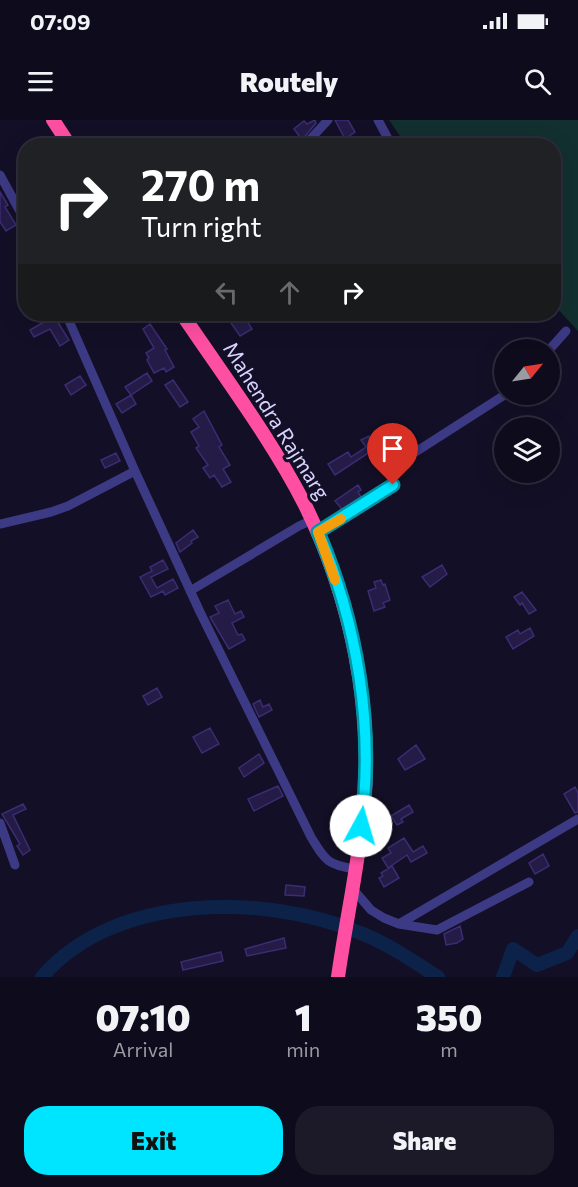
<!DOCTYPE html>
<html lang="en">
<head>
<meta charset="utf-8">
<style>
	body { margin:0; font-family:Commissioner,sans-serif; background:#1c1929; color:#f1f3f6; height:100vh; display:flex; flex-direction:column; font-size:22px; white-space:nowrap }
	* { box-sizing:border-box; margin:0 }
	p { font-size:20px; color:#9b9ba3 }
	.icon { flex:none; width:33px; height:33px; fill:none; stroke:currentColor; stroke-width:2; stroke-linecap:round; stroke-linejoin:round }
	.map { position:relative; height:857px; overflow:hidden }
	.details { display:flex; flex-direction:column; background:#0e0b1c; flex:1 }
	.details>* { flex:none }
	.top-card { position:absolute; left:18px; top:18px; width:543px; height:183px; border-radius:24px; box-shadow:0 6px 24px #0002,0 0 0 2px #2e2b3b; background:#202124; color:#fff; overflow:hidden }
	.needle { width:39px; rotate:60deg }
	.fabs { position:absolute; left:494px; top:219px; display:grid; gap:12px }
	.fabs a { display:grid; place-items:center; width:66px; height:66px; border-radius:50%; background:#0e0b1c; box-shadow:0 6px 24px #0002,0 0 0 2px #2e2b3b; font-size:30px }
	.pin { position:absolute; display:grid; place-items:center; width:51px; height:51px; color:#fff; margin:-62px -26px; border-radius:50% 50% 50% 0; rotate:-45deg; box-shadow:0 0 6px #0007 }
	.pin .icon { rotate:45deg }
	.me { position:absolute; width:66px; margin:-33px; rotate:6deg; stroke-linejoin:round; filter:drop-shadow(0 0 4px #0008) }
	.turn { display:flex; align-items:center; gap:21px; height:126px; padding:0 24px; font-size:27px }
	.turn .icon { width:78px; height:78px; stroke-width:2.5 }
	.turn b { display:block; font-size:42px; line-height:51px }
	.lanes { display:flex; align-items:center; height:57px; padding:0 24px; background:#0003; justify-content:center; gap:30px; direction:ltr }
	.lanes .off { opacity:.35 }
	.eta { display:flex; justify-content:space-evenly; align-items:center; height:102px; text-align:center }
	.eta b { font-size:36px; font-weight:800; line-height:42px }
	.cta { display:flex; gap:12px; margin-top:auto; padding:12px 24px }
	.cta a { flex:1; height:69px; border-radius:24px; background:#00e5ff; color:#111; font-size:24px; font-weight:800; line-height:69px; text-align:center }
	.cta a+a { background:#1c1929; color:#f1f3f6 }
	.status { display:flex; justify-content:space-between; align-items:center; height:42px; padding:0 30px; background:#0e0b1c; direction:ltr }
	.status svg { height:16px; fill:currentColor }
	header { display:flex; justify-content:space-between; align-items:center; height:78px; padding:0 24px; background:#0e0b1c; font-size:27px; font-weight:800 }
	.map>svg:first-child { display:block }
</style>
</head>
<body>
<div class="status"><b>07:09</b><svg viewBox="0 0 49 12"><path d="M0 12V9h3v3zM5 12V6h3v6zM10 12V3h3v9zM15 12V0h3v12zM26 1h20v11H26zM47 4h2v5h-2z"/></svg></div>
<header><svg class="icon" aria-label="menu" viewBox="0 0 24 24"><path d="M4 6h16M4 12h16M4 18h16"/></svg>Routely<svg class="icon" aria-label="search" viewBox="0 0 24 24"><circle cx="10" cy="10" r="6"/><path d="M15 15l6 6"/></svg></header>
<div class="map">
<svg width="578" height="857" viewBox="0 0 578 857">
	<rect width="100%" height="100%" fill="#130f26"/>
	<path fill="#12302f" d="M389,0h189v211l-24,-26v-159l-148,-1z"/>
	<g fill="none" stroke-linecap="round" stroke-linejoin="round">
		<path stroke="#0c2248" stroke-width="14" d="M42,857c73,-85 225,-84 321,-43 27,11 50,27 75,43
			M503,857l10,-28 24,16 30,-12 11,-17"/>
	</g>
	<path fill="#241b47" stroke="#3b2d73" stroke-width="1.5" d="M315,0l1,3 -19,23 -3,-6 6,-3 -6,-8 10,-8 3,3z
		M335,0h13l7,12 -10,7z
		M0,72l8,13 -3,2 11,18 -10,6 -6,-9z
		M243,195l9,14 -12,7 -9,-13z
		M54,196l15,24 -9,6 -10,-17 -16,8 -4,-7z
		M150,204l17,25 -2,1 9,17 -8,5 -2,-4 -10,5 -7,-13 2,-2 -3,-5 8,-5 -11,-19z
		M147,253l5,8 -21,14 -6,-8z
		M80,256l6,9 -15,10 -6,-10z
		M173,260l15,22 -8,5 -15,-22z
		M131,275l5,9 -14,9 -6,-9z
		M204,291l18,34 -3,2 11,18 -7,4 8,13 -9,5 -8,-12 -4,3 -7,-10 5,-3 -12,-17 3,-2 -8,-14 8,-5 -6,-8z
		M369,316l7,12 -41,27 -7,-11 20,-12 3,5 15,-10 -5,-7z
		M116,333l4,8 -15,7 -4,-8z
		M358,365l3,5 -3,2 3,5 -21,14 1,-3 -6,-7z
		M193,410l5,7 -7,4 1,2 -12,9 -4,-9z
		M163,440l5,9 -17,8 6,11 16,-9 5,9 -13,7 -2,-4 -12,6 -11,-20 12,-6 -2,-4z
		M442,445l5,9 -17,13 -8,-10z
		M381,460l2,5 2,-1 5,16 -7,3 2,4 -11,4 -6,-20 8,-3 -2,-6z
		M522,472l14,18 -7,4 -7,-11 -2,2 -6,-8z
		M228,480l7,14 6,-3 3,6 -12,6 6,12 4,-1 3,6 -16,9 -19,-32 9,-4 -4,-7z
		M530,508l4,8 -21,13 -7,-12 12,-7 2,4z
		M157,568l5,9 -14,8 -5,-9z
		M260,580l3,7 6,-3 3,6 -13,7 -6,-13z
		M210,608l9,16 -17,9 -9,-16z
		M416,625l9,14 -20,11 -7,-11z
		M259,634l5,9 -20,14 -5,-9z
		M278,666l5,10 -29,15 -6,-12z
		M575,667l3,6v19l-3,1 -11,-19z
		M23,684l3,5 -13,6 17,35 -7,5 -6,-9 3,-2 -18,-30z
		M409,685l4,7 -12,7 2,3 -6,3 -6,-9z
		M404,718l9,14 10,-6 4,7 -16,9 -4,-7 -19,13 -6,-10 9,-5 -3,-5z
		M543,734l6,12 -14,8 -6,-11z
		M392,746l7,12 -15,9 -5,-9 4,-2 -2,-3z
		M286,765l19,2 -1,9 -19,-1z
		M460,806l3,13 -6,4 -11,2 -2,-11z
		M284,818l2,10 -39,8 -2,-7z
		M221,832l2,9 -40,9 -2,-8z"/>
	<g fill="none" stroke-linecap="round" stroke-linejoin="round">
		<path stroke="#3d3a85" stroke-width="9" d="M378,0l14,26
			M304,26l24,-26
			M0,55l22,40
			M26,92l-4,3 4,14
			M66,194l69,157 65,141 111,225c14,23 16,28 44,32
			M549,230l17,-19
			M0,404l51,-12 17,-6 67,-35
			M318,412l75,-47 -4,-16 117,-75
			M190,471l109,-65 13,-6
			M0,703l15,42
			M352,768l19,22 13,8 15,6 38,6 92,-48
			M399,804l179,-105"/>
		<path stroke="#ff4fa3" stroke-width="14" d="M53,0l17,26
			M182,194c41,61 90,126 123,191 45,91 68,200 59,301 -5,57 -18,114 -26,171"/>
	</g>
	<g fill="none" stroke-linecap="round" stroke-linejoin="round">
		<defs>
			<path id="route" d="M361,706c14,-97 -4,-204 -43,-294l75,-47"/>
		</defs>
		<use href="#route" stroke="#0095a6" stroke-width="15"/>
		<use href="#route" stroke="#00e5ff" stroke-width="10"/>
		<path stroke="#f59e0b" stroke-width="10" d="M335,460l-17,-48 23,-13"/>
	</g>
	<g text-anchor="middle" stroke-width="6" stroke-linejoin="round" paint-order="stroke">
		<g font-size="21" fill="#d9d4ff" stroke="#130f26">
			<text transform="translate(276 301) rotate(58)" y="7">Mahendra Rajmarg</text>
		</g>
	</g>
</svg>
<div class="fabs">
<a><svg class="needle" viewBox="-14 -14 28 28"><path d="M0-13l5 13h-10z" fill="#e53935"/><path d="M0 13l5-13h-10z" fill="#9b9ba3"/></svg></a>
<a><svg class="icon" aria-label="layers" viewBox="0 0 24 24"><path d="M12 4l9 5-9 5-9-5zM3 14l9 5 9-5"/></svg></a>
</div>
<div class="pin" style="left:393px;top:365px;background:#d93025"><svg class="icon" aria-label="arrive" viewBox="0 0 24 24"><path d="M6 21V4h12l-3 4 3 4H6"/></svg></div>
<svg class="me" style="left:361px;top:706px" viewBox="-20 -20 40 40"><circle r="19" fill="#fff"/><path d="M0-13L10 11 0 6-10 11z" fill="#00e5ff"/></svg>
<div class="top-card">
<div class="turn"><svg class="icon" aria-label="right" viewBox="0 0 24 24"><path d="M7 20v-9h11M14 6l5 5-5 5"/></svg><div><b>270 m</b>Turn right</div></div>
<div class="lanes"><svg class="icon off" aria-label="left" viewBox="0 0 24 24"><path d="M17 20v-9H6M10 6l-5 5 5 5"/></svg><svg class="icon off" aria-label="ahead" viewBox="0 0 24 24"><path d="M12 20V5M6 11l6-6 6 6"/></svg><svg class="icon" aria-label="right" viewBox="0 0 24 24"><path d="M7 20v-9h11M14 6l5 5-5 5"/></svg></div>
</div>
</div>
<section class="details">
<div class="eta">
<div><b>07:10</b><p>Arrival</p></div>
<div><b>1</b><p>min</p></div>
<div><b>350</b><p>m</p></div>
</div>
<div class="cta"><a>Exit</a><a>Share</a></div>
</section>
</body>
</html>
